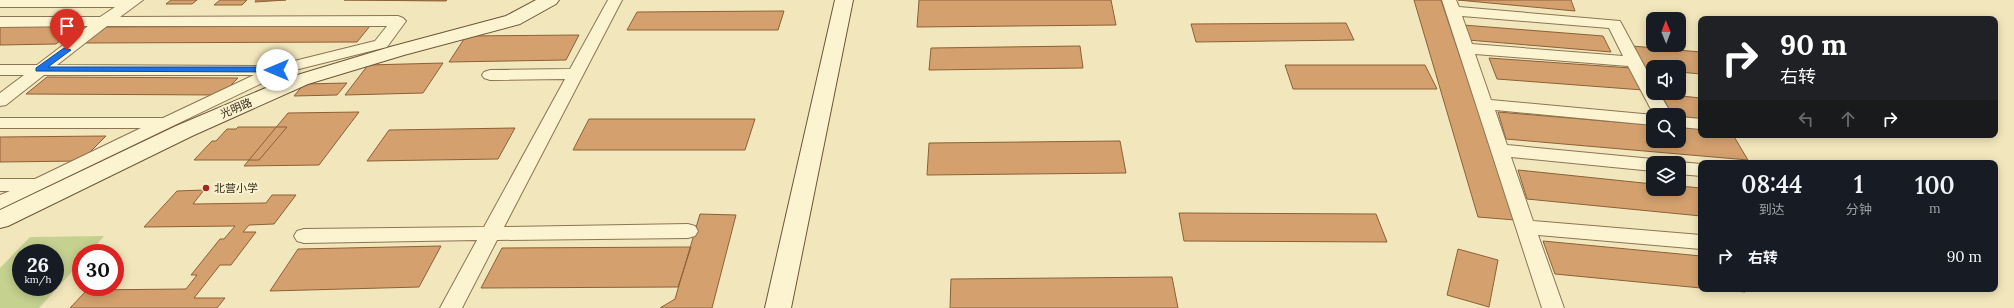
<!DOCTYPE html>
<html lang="zh">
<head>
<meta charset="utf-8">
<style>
	body { margin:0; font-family:Lora,"Noto Sans SC",serif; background:#20242c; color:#f1f3f6; height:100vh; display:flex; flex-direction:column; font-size:15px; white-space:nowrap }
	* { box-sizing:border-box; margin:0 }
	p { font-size:13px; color:#9ea1a6 }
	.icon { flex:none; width:22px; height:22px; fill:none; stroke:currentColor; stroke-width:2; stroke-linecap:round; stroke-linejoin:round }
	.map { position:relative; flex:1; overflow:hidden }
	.panel { position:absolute; left:1698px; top:160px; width:300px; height:132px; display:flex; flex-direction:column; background:#171b24; border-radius:8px; box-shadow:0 2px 10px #0003 }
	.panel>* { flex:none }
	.guide { position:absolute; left:1698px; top:16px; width:300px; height:122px; border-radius:8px; box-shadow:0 2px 10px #0003; background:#202124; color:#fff; overflow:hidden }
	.needle { width:26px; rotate:359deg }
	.controls { position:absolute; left:1646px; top:12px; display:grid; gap:8px }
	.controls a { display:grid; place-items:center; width:40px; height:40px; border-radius:8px; background:#171b24; box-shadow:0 2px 10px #0003; font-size:20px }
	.speed { position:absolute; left:12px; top:244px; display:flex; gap:8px; font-size:20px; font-weight:700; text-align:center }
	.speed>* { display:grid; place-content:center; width:52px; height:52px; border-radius:50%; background:#171b24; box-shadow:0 2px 10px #0003; line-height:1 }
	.speed small { font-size:10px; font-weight:400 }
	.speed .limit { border:6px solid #d22; background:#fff; color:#111 }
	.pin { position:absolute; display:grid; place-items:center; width:34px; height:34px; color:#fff; margin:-41px -17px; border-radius:50% 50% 50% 0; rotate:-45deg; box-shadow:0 0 4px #0007 }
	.pin .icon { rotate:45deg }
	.me { position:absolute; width:44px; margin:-22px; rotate:270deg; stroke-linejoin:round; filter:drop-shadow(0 0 3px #0008) }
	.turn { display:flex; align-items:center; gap:14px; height:84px; padding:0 16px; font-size:18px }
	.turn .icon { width:52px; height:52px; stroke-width:2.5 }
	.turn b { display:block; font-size:28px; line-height:34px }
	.lanes { display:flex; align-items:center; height:38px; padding:0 16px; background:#0003; justify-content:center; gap:20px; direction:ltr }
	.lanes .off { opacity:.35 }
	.eta { display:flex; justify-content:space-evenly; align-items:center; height:68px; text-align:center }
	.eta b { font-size:24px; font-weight:600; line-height:28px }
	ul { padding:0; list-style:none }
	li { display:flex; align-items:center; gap:12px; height:56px; padding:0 16px }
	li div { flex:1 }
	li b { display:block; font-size:15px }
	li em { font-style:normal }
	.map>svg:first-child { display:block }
</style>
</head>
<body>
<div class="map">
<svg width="2014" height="308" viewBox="0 0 2014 308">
	<rect width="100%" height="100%" fill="#f2e6bc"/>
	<path fill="#c4d18f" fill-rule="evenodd" d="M104,236l-15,17h-8v9l-42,46h-39v-40l30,-31zM21,253h34v34h-34z"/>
	<path fill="#d4a16e" stroke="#8d6037" d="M171,0h26l-5,4h-26z
		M220,0h27l-5,5h-28z
		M256,0h30l-31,2z
		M344,0h103l-1,1z
		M919,0h192l5,25 -199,2z
		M1414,0h27l74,220 -37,-3z
		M1458,0h113l4,11z
		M784,11l-6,19h-151l10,-18z
		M1346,23l8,17 -158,2 -5,-18z
		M79,25l-23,19 -56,1v-18z
		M1463,25l140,11 8,16 -143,-12z
		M370,26l-13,16 -275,1 19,-16z
		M579,35l-13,25 -117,2 17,-26z
		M1080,46l3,22 -154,2 2,-22z
		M1632,46l69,6v22l-22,-2v-5l-35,2z
		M1489,58l142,10 12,22 -146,-11z
		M443,63l-20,30 -78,2 23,-30z
		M1285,65h140l12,24h-144z
		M47,77l191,1 -17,17 -195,-1z
		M347,83l-10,12 -43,1 10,-12z
		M1661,94l40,4v21l-29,-4z
		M359,112l-40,53 -75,1 44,-53z
		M1498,112l155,13v16h26v-14l22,2v6h32l15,25 -242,-21z
		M589,119h166l-10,31h-172z
		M238,127h49l-28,33h-65l18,-19h4l11,-12h9z
		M515,128l-17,31 -131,2 22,-31z
		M106,136l-25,25 -81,1v-25z
		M1120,141l6,32 -199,2 2,-32z
		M1518,170l135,14v5h26v-3l22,2v28l-174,-17z
		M204,190l-11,14 73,-1 6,-8h24l-22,29 -25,1 -6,7h13l-25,33h-11l-26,33h31l-8,10h-147l17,-18 99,-1 11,-14h-6l29,-36h4l11,-13 -91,1 33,-36z
		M1179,213l197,1 11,28 -203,-1z
		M700,214l36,1 -24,93h-52l15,-9z
		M1543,241l158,15v32l-146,-14z
		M441,246l-22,41 -149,4 28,-42z
		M691,247l-13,40 -197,1 21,-40z
		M1458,249l40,11 -9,47 -42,-12z
		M1172,277l6,31h-228l1,-29z
		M1715,289h29l1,3z"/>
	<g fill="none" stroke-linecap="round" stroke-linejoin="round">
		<defs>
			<path id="street" d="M0,0h143l-23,17 278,-1 5,2 3,3 -19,26 -104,26 -283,136v-14l10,-4h-10v-12h35l106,-51h-141v-10h163l91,-43h-210l-38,30 -6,1v-13l24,-18h-24v-10h37l51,-39 -88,1v-10h100l15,-10h-115zM107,26h280l-12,15 -101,25 -217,-1z
				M608,0h14l-118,227 184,-3 7,2 3,5 -3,5 -7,2 -191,2 -35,68h-22l37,-68 -173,3 -7,-2 -3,-5 3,-5 7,-2 180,-2 81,-148 -75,1 -6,-2 -2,-3 2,-3 6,-2 80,-1z
				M1442,0h14l3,7 161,14 33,61v11h6l13,22h-18l-26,-49 -153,-12 16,46 163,15 -1,10 -158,-15 12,35 146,14 8,4h-8v8l-142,-14 22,64 168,14v14l-163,-14 26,73h-22zM1462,16l147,12 14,28 -151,-12z
				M1679,117l22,2v10l-22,-2z
				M1679,162l22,2v12l-22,-2v-11h-3z"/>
			<path id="secondary" d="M536,0h23l-3,4 -36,20 -116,31 -96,29 -116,52 -184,90 -8,2v-18l176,-84 118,-50 96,-29 116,-31z
				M835,0h18l-62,308h-26z"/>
		</defs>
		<use href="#street" stroke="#8b7654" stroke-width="2"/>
		<use href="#secondary" stroke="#6d5737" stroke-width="2"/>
		<use href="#street" fill="#fcf3d0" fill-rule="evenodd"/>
		<use href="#secondary" fill="#fcf3d0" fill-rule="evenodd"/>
	</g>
	<path fill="#1a73e8" stroke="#114b97" d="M64,48l7,2 -23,17h229l4,3 -4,2 -241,-1v-3z"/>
	<circle fill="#a0281e" stroke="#f9f0cd" stroke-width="1.5" cx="206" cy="188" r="4"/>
	<g text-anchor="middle" stroke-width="4" stroke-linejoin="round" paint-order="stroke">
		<g font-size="11" fill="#392c1a" stroke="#f9f0cd">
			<text transform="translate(236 108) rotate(-23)" y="4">光明路</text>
		</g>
		<g font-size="11" fill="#392c1a" stroke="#f9f0cd" text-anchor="start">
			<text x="214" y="192">北营小学</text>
		</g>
	</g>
</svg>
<div class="controls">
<a><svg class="needle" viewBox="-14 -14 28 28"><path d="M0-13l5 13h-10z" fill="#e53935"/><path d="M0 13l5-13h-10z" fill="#9ea1a6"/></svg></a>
<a><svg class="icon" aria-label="sound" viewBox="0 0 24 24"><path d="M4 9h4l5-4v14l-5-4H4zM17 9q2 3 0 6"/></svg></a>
<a><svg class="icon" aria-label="search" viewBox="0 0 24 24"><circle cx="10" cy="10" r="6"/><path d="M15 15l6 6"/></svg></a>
<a><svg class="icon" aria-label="layers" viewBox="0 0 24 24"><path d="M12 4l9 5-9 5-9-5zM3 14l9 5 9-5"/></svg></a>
</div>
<div class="speed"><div>26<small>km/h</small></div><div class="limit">30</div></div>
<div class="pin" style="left:67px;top:50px;background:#d93025"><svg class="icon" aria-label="arrive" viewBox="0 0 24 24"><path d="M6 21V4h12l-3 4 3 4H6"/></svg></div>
<svg class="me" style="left:277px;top:70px" viewBox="-20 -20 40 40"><circle r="19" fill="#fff"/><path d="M0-13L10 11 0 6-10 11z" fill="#1a73e8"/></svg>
<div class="guide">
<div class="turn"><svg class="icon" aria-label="right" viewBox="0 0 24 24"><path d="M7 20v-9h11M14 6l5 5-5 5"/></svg><div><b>90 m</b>右转</div></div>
<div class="lanes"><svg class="icon off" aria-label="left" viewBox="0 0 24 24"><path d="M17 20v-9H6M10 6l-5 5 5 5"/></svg><svg class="icon off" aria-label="ahead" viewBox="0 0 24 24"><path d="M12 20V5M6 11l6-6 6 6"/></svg><svg class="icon" aria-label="right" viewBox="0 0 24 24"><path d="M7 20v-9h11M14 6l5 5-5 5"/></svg></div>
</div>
<section class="panel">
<div class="eta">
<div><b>08:44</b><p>到达</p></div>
<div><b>1</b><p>分钟</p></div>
<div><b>100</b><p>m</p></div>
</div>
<ul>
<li><svg class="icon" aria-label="right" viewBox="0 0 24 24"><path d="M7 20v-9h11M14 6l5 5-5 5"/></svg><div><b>右转</b></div><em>90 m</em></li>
</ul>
</section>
</div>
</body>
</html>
